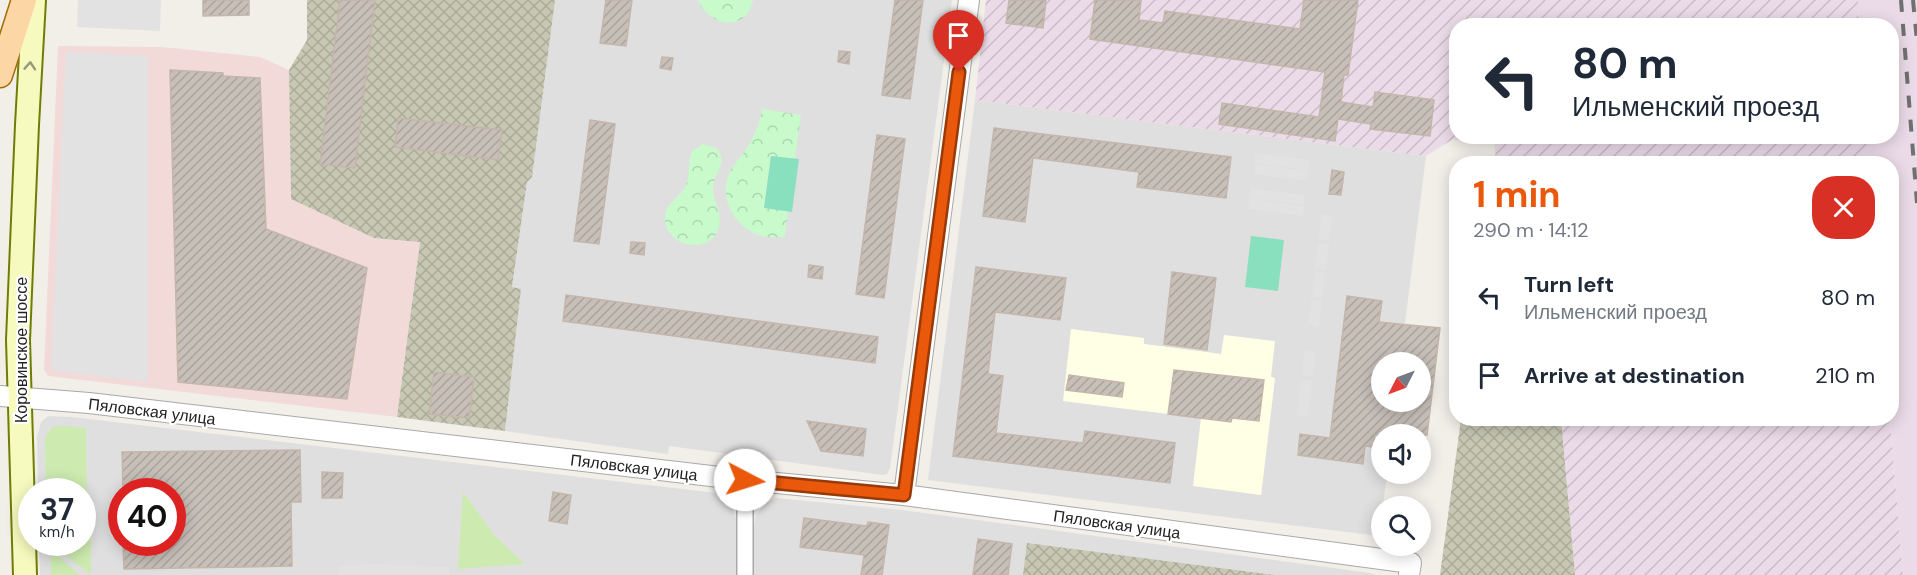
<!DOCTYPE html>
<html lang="en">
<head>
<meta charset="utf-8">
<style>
	body { margin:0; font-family:"DM Sans",sans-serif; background:#f2f2f3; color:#1f2937; height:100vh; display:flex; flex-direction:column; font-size:22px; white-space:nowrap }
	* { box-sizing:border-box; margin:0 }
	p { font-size:20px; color:#747a83 }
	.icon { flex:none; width:33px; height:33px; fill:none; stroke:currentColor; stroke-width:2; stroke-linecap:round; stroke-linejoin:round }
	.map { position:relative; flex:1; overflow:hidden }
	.sheet { position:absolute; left:1449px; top:156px; width:450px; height:270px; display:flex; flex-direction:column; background:#fff; border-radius:24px; box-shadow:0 3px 15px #0003 }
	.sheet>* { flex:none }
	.guide { position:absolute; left:1449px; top:18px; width:450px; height:126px; border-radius:24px; box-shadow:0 3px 15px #0003; background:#fff; color:#1f2937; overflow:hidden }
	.needle { width:39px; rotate:228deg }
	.tools { position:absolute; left:1371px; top:352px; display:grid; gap:12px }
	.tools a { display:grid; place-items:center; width:60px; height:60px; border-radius:50%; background:#fff; box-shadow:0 3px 15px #0003; font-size:30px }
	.speed { position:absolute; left:18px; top:478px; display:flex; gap:12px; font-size:30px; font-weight:700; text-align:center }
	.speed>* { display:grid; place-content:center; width:78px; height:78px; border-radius:50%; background:#fff; box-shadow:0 3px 15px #0003; line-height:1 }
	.speed small { font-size:15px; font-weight:400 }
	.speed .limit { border:9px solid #d22; background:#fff; color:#111 }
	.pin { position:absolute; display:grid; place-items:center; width:51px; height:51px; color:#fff; margin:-62px -26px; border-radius:50% 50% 50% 0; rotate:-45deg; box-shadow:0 0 6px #0007 }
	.pin .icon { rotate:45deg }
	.me { position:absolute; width:66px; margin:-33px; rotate:95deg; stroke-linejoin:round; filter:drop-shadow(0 0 4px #0008) }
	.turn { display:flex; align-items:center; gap:21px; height:126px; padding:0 24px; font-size:27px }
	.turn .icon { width:78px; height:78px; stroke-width:2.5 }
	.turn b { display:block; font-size:42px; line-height:51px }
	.round { display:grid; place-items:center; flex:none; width:63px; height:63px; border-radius:24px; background:#f2f2f3 }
	.overview { display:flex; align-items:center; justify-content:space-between; height:102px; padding:0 24px }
	h1 { font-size:36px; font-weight:700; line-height:45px; color:#ea580c }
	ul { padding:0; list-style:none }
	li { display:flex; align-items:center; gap:18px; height:78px; padding:0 24px }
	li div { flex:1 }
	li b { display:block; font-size:22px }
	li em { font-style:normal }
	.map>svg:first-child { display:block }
</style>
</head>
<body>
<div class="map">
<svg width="1917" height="575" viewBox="0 0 1917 575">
	<defs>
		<pattern id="industrial-furrows" width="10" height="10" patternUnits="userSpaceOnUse" patternTransform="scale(1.5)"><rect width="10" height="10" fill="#ebdbe8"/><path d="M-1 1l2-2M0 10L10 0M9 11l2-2" fill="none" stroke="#c9bcc7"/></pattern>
		<pattern id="construction-cross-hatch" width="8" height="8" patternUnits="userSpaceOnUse" patternTransform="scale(1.5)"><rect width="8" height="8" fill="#c7c7b4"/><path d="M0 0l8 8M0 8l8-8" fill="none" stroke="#abab9a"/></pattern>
		<pattern id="park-crowns" width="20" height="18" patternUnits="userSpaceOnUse" patternTransform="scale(1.5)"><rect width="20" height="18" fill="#c8facc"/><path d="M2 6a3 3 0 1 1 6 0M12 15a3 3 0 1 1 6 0" fill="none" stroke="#acd6af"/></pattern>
		<pattern id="building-hatch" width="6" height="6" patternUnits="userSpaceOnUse" patternTransform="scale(1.5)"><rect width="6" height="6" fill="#c7bfb8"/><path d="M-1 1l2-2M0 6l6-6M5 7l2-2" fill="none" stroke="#aba49e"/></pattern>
	</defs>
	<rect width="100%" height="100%" fill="#f2efe9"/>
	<path fill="#e0dfdf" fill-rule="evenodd" d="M555,0h397l-62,468 -3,6 -4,1 -214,-29 -1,8 -163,-23 16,-141 -9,-2 15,-107 5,-5z
		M975,100l451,56 -26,207h-18v111h5l-8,62 -451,-56zM1144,339l-1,5 78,10 54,24 -14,117 -60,-77 -138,-17z
		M48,416l24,1 644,76 13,9 7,16v57h-696l-1,-32h43v-51h-44l-1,-55 4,-15zM122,492h50v51h-50z
		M776,498l126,12 468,63 6,2h-622v-50l2,-10 9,-12z"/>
	<path fill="#f2dad9" d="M58,46l104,1 98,10 29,13 2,129 83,39 46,3 -23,176 -349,-41 -4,-6z"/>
	<path fill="url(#industrial-furrows)" d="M986,0h872l1,25 -403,1v110l26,1 -2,7 -27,-5 -27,17 -451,-56z
		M1494,137h373l2,26h-373z
		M1561,419h329l13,156h-328z"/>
	<path fill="#ffffe5" d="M1071,329l73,9v6l77,10 3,-19 51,6 -4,36 4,1 -14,117 -68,-9 8,-68 -138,-17z"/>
	<path fill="#ebdbe8" d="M1858,0h59v575h-14l-13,-156 2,-255 -23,-1 -2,-26 25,-1v-110l-33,-1z"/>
	<path fill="url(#construction-cross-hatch)" d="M307,0h248l-23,177 -5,5 -15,105 9,2 -16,142 -108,-14 23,-175 -46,-4 -83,-39 -2,-129 18,-30z
		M1461,419h100l14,156h-135z
		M1027,543l247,32h-251z"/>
	<path fill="#cdebb0" d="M62,426l24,2 1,77 -2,3h-2l-1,-16h-36l-1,-54 7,-11z
		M463,492l32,44 30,28 -67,5z
		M83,521h8v54l-36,-28v-4h27z
		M51,550l29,25h-29z"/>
	<path fill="url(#park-crowns)" d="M698,0h55c-6,33 -44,27 -55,0z
		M762,109l39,6 -6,44 -24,-3 -7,52 24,3 -3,25c-16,4 -31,0 -43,-11 -15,-13 -22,-37 -11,-55 4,-8 11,-14 16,-22 7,-11 13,-25 15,-39z
		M703,144l13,4c13,14 -1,23 -3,38 -1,14 10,26 6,41 -8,30 -55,20 -54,-10 1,-14 14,-19 20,-30 6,-12 2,-24 7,-36z"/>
	<path fill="#88e0be" d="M771,156l28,3 -7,53 -28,-4z
		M1251,236l33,4 -6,51 -33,-4z"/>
	<path fill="#e2e2e2" d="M78,0h83l-1,31 -83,-4z
		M66,52l82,4v326l-97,-12z
		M1255,153l55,7 -1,10 -55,-7z
		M1254,164l54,7 -1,10 -54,-7z
		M1251,188l54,7 -1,10 -54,-7z
		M1250,199l54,7 -1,10 -55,-7z
		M1322,214l11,2 -4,25 -11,-1z
		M1318,243l11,1 -3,26 -11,-1z
		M1315,271l10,2 -3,25 -10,-1z
		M1311,300l11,1 -3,26 -11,-2z
		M1305,349l11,2 -3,25 -11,-1z
		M1301,379l11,1 -4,37 -11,-1z
		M375,564l74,3v8h-111v-9z"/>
	<path fill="url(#building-hatch)" stroke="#c4b6ab" stroke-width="1.5" fill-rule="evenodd" d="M203,0h46v15l-46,1z
		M340,0h35l-20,168 -35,-4z
		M606,0h26l-6,46 -26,-3z
		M895,0h28l-13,99 -28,-4z
		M1009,0h37l-3,28 -37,-5z
		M1095,0h46l-2,20 24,3 2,-12 135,18 4,-29h54l-10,75h-4l-3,27 32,5 2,-15 59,8 -4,36 -60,-7 1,-5 -33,-5 -3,22 -116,-17 3,-21 97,14 6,-45 -235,-33z
		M839,51l11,1 -1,12 -11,-2z
		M662,57l11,1 -2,12 -11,-2z
		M170,70l53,3v3l37,2 6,151 101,39 -20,131 -169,-17z
		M398,118l104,12 -4,30 -103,-13z
		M590,120l25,4 -16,120 -25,-3z
		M994,128l237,29 -5,41 -89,-11 2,-15 -106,-14 -8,64 -42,-6z
		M877,135l28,4 -21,159 -28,-4z
		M1332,170l12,2 -3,23 -12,-1z
		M631,242l14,1 -1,12 -14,-2z
		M809,265l14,2 -1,12 -14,-2z
		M976,267l90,11 -6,42 -65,-8 -7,62 15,2 -7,57 87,10 2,-12 90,12 -5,40 -217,-27z
		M1172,272l44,6 -9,72 -43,-6z
		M566,295l312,42 -3,26 -312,-42z
		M1347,296l35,5 -3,21 61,6 -13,107h-52l-2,12 -8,-1 -2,18 -65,-9 2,-21 30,4zM1382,363h38v39h-41z
		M1174,370l90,10 -5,41 -27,-3 -1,4 -63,-8z
		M434,372l40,5 -5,41 -40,-4z
		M1069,375l55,8 -2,14 -56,-7z
		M807,421l59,8 -3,27 -42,-5z
		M300,450l1,52h-10l1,64 -168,3 -1,-26h49v-51h-49l-1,-40z
		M322,472l21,1 -1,25h-20z
		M553,492l18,3 -4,29 -18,-3z
		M804,518l63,8 1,-4 21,3 -7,50h-21l3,-20 -64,-8z
		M978,539l34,5 -4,31h-35z"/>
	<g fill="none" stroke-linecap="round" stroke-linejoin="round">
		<defs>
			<path id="minor" d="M745,575v-95"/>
			<path id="tertiary" d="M0,396l89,7 656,77 159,15 507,68 -2,12
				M904,495l65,-495"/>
			<path id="secondary" d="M25,575l-7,-235 9,-215 7,-125"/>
			<path id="primary" d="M0,75l24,-75"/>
		</defs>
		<use href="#minor" stroke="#a9a9a9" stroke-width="18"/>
		<use href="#tertiary" stroke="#a9a9a9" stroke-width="22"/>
		<use href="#secondary" stroke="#707d05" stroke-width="26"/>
		<use href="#primary" stroke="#a06b00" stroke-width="27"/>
		<use href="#minor" stroke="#fff" stroke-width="15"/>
		<use href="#tertiary" stroke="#fff" stroke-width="20"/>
		<use href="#secondary" stroke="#f7fabf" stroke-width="22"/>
		<use href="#primary" stroke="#fcd6a4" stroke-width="24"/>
		<path stroke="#707070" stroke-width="4" stroke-dasharray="12 12" stroke-linecap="butt" d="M1901,0l16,203
			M1913,0l4,41"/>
	</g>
	<defs><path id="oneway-chevron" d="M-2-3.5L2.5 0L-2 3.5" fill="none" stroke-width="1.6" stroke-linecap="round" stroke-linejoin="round" transform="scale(1.5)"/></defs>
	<use stroke="#979978" href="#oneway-chevron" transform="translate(30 66) rotate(-86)"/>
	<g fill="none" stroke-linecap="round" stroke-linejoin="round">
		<defs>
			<path id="route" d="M745,480l159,15 55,-423"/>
		</defs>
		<use href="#route" stroke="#983908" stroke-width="15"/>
		<use href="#route" stroke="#ea580c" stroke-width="10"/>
	</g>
	<g text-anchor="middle" stroke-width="4.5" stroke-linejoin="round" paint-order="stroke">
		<g font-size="16" fill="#222" stroke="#fff">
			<text transform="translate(21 350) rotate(-90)" y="6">Коровинское шоссе</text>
			<text transform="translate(152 411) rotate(7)" y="6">Пяловская улица</text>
			<text transform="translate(634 467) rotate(7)" y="6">Пяловская улица</text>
			<text transform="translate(1117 524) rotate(8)" y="6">Пяловская улица</text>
		</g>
	</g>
</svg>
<div class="tools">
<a><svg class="needle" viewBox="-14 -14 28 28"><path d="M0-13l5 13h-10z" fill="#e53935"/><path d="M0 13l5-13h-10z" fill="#747a83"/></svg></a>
<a><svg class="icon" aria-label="sound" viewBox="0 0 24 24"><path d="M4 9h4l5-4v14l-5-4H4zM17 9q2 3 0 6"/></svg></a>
<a><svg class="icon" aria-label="search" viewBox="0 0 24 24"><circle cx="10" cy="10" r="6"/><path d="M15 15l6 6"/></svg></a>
</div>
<div class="speed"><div>37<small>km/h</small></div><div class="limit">40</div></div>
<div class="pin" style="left:959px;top:72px;background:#d93025"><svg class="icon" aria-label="arrive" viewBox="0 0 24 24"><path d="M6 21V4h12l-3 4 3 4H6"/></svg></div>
<svg class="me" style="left:745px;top:480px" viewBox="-20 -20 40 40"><circle r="19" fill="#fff"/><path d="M0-13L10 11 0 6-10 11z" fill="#ea580c"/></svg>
<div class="guide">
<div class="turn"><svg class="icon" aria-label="left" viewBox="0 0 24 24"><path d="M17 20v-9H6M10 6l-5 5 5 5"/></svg><div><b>80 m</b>Ильменский проезд</div></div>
</div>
<section class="sheet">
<div class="overview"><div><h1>1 min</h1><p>290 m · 14:12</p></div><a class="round" style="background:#d93025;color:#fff"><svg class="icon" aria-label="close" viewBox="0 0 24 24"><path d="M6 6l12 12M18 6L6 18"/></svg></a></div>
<ul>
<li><svg class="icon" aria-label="left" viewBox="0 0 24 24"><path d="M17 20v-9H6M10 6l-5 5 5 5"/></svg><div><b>Turn left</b><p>Ильменский проезд</p></div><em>80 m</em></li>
<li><svg class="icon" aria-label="arrive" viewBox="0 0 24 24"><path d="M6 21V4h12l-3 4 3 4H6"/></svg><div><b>Arrive at destination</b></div><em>210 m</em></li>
</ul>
</section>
</div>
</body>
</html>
